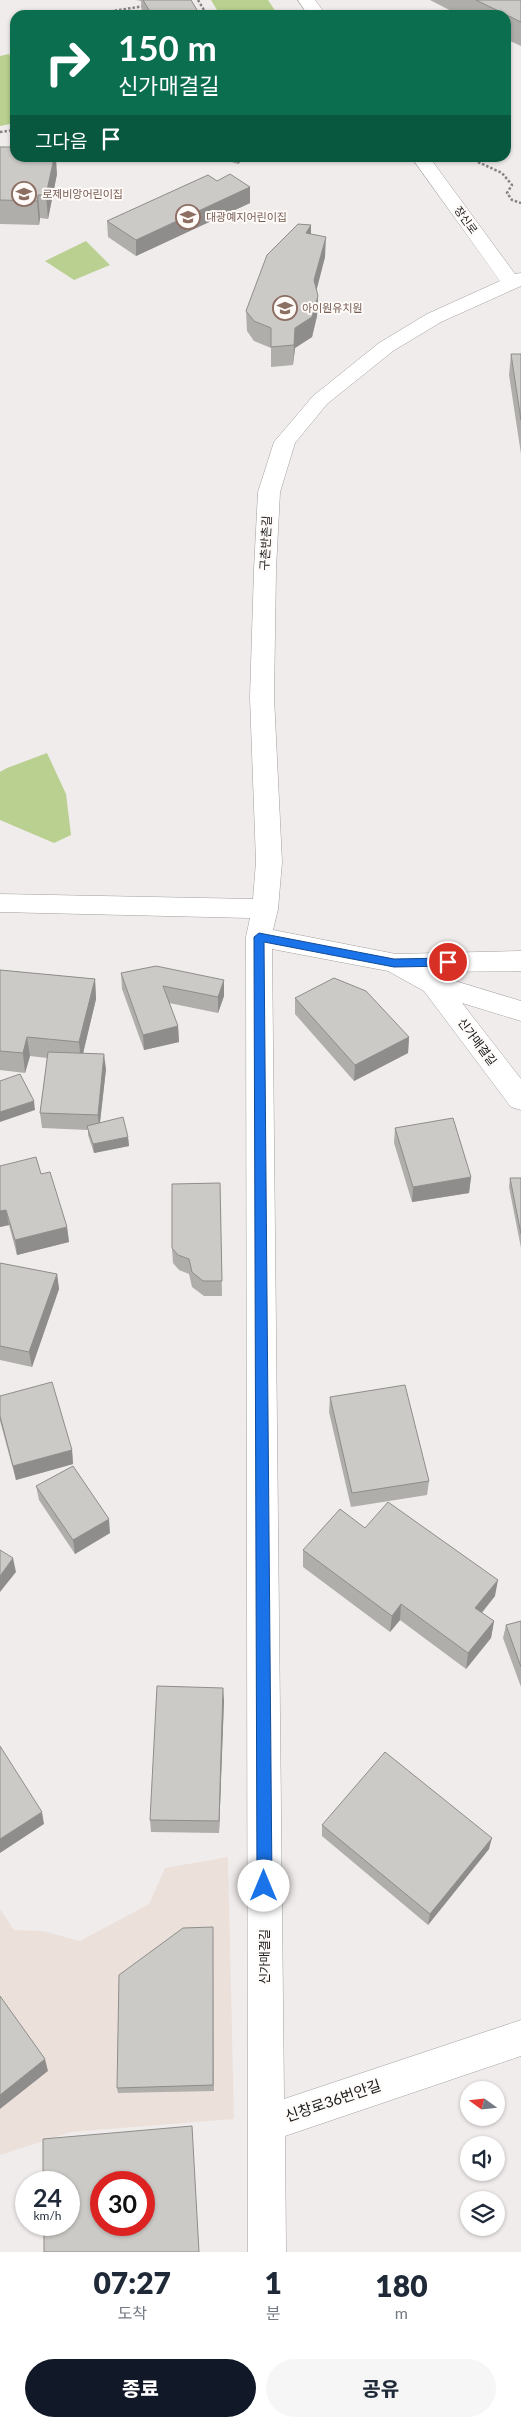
<!DOCTYPE html>
<html lang="ko">
<head>
<meta charset="utf-8">
<style>
	body { margin:0; font-family:Lato,"Noto Sans KR",sans-serif; background:#f6f6f7; color:#1f2937; height:100vh; display:flex; flex-direction:column; font-size:19px; white-space:nowrap }
	* { box-sizing:border-box; margin:0 }
	p { font-size:16px; color:#747a83 }
	.icon { flex:none; width:28px; height:28px; fill:none; stroke:currentColor; stroke-width:2; stroke-linecap:round; stroke-linejoin:round }
	.map { position:relative; height:2252px; overflow:hidden }
	.sheet { display:flex; flex-direction:column; background:#fff; flex:1 }
	.sheet>* { flex:none }
	.hud { position:absolute; left:10px; top:10px; width:501px; height:152px; border-radius:15px; box-shadow:0 1px 4px #0004; background:#0b6e4f; color:#fff; overflow:hidden }
	.needle { width:32px; rotate:285deg }
	.tools { position:absolute; left:460px; top:2081px; display:grid; gap:10px }
	.tools a { display:grid; place-items:center; width:45px; height:45px; border-radius:50%; background:#fff; box-shadow:0 1px 4px #0004; font-size:25px }
	.speed { position:absolute; left:15px; top:2171px; display:flex; gap:10px; font-size:25px; font-weight:700; text-align:center }
	.speed>* { display:grid; place-content:center; width:65px; height:65px; border-radius:50%; background:#fff; box-shadow:0 1px 4px #0004; line-height:1 }
	.speed small { font-size:12px; font-weight:400 }
	.speed .limit { border:8px solid #d22; background:#fff; color:#111 }
	.pin { position:absolute; display:grid; place-items:center; width:42px; height:42px; color:#fff; margin:-21px; border:2px solid #fff; border-radius:50%; box-shadow:0 1px 5px #0007 }
	.me { position:absolute; width:55px; margin:-28px; rotate:0deg; stroke-linejoin:round; filter:drop-shadow(0 0 4px #0008) }
	.turn { display:flex; align-items:center; gap:18px; height:105px; padding:0 25px; font-size:22px }
	.turn .icon { width:65px; height:65px; stroke-width:2.5 }
	.turn b { display:block; font-size:35px; line-height:42px }
	.then { display:flex; align-items:center; height:48px; padding:0 25px; background:#0003; gap:10px; font-size:19px }
	.eta { display:flex; justify-content:space-evenly; align-items:center; height:85px; text-align:center }
	.eta b { font-size:30px; font-weight:800; line-height:35px }
	.action { display:flex; gap:10px; margin-top:auto; padding:10px 25px }
	.action a { flex:1; height:58px; border-radius:30px; background:#111827; color:#fff; font-size:20px; font-weight:800; line-height:58px; text-align:center }
	.action a+a { background:#f6f6f7; color:#1f2937 }
	.map>svg:first-child { display:block }
</style>
</head>
<body>
<div class="map">
<svg width="521" height="2252" viewBox="0 0 521 2252">
	<rect width="100%" height="100%" fill="#f0eceb"/>
	<path fill="#ece0db" d="M228,1857l6,262 -163,13 -71,23v-246l14,21 29,1 37,10 69,-37 16,-36z"/>
	<path fill="#b9d090" d="M211,0h57l10,15h-58z
		M9,54l6,12v57l-15,3v-70z
		M86,241l24,24 -36,15 -29,-19z
		M47,753l19,41 5,41 -17,8 -54,-23v-48l7,-4z"/>
	<g fill="none" stroke-linecap="round" stroke-linejoin="round">
		<defs>
			<path id="minor" d="M298,0h17l11,15h-18z
				M412,158h18l85,116 6,-1v13l-80,36 -48,29 -66,53 -32,39 -15,49 -4,77 -2,128 8,165 -4,47 -5,21 123,24 125,-3v20l-88,1 9,5 79,24v20l-59,-18 59,76v31l-10,-3 -87,-116 -36,-20 -116,-22 12,1150 237,-79v36l-236,80 1,116h-38l-2,-1315 4,-19 -250,-6v-18l253,5 3,-37 -6,-165 4,-128 4,-77 16,-50 39,-46 66,-53 48,-29 73,-33z"/>
		</defs>
		<use href="#minor" stroke="#a29f9e" stroke-width="1"/>
		<path stroke="#868383" stroke-width="2.5" stroke-dasharray="2.5 2" stroke-linecap="butt" d="M198,0l9,15
			M88,15l56,-9
			M0,132l15,-2
			M478,162l24,11 10,12 -5,8 5,7 9,3"/>
		<use href="#minor" fill="#fff" fill-rule="evenodd"/>
	</g>
	<path fill="#afaeab" d="M136,0h55l9,15h-58l-1,-14z
		M430,0h91v46l-15,-7v-24h-47z
		M0,147l57,27 -9,45 -8,-1 -1,7 -39,-1z
		M218,158h35l-3,2 -6,-2 -6,6z
		M217,181l33,6v16l-114,53 -28,-19 -1,-16z
		M311,225v9l14,23 -9,33 2,6 -1,20 -5,21 -17,11 -2,17 -22,2v-19l-17,-7 -7,-10 -1,-20z
		M511,354h10v100l-12,-79z
		M0,970l95,9 1,20 -13,54 23,16 -6,54 28,14 1,9 -35,7 -6,-18v-5l-46,-2 -2,-15 7,-55 -17,-2 -5,17 -25,-3z
		M121,973l103,23 -6,17 -49,-10 9,23 1,16 -35,8 -22,-61z
		M295,998l114,39 -1,16 -54,28 -59,-67z
		M395,1128l76,49 -2,16 -57,9 -18,-59z
		M0,1166l67,61 2,15 -52,13 -8,-30 -9,2z
		M510,1178h11v70l-12,-61z
		M220,1183l2,113h-18l-12,-9 -3,-13 -10,-4 -6,-7 -1,-15z
		M0,1263l57,11 2,15 -27,78 -32,-7z
		M0,1396l72,54 1,14 -57,16 -16,-59z
		M330,1397l99,84 -2,14 -76,12 -22,-95z
		M36,1486l74,47 -35,21 -36,-54z
		M365,1528l130,68 -13,17 12,8 -3,17 -25,31 -66,-49 -10,12 -87,-65v-17z
		M521,1621v66l-18,-49 3,-13z
		M224,1700l-5,133 -68,-1 -1,-12z
		M322,1825l167,24 -61,76 -106,-89z
		M213,1927l1,164 -96,2 -1,-5z"/>
	<path fill="#8f8d8b" d="M54,158h2l1,16 -9,45 -2,-24z
		M238,158h6l-6,6z
		M250,187v16l-114,53v-16z
		M38,195l2,23 -1,7 -2,-24z
		M311,225v20l-5,-12z
		M326,237l-1,20 -11,43v-20z
		M318,296l-1,20 -5,21 -17,11 -2,17 1,-20 1,-17z
		M95,979l1,20 -15,63 -2,-20z
		M224,980v16l-6,17v-16z
		M178,1026l1,16 -35,8 -1,-15z
		M27,1037l3,19 -5,17 -2,-20z
		M409,1037l-1,16 -54,28 1,-16z
		M104,1054l2,15 -7,61 -1,-15z
		M34,1101l1,9 -35,12v-10z
		M128,1137l1,9 -35,7 -1,-9z
		M471,1177l-2,16 -57,9 1,-15z
		M6,1210l3,15 -9,2v-16z
		M67,1227l2,15 -52,13 -2,-15z
		M57,1274l2,15 -27,78 -3,-15z
		M72,1450l1,14 -57,16 -3,-14z
		M109,1519l1,14 -35,21 -2,-14z
		M13,1558l3,14 -16,20v-16z
		M498,1580l-3,16 -23,28 3,-16z
		M401,1604l-1,16 -10,12 2,-16z
		M494,1621l-3,17 -25,31 2,-16z
		M223,1688l1,12 -5,133v-12z
		M42,1812l2,12 -44,29v-14z
		M492,1838l-3,11 -61,76 2,-11z
		M45,2059l3,12 -48,38v-14z"/>
	<path fill="#cccac7" stroke="#8f8d8b" fill-rule="evenodd" d="M143,0h48l9,15h-48z
		M476,0h45v22z
		M0,147h15v11h39l-8,37h-8l-1,6 -37,-1z
		M230,174l20,13 -114,53 -29,-19 101,-46 9,6z
		M298,224l13,1 -5,8 20,4 -12,43 4,16 -6,21 -17,11 -1,17 -23,2v-19l-17,-7 -8,-10 21,-56z
		M511,354h10v66z
		M156,966l68,14 -6,17 -55,-11 15,40 -35,9 -22,-62z
		M0,970l95,9 -16,63 -52,-5 -4,16 -23,-2z
		M334,978l32,13 43,46 -54,28 -60,-67z
		M48,1052l56,2 -6,61 -58,-2z
		M20,1074l14,27 -34,11v-31z
		M123,1117l5,20 -35,7 -6,-18z
		M453,1118l18,59 -58,10 -18,-59z
		M36,1157l5,17 9,-2 17,55 -52,13 -9,-30 -6,1v-45z
		M510,1178h11v56z
		M220,1183l2,98h-19l-11,-9 -3,-13 -11,-4 -6,-7v-64z
		M0,1263l57,11 -28,78 -29,-6z
		M52,1382l20,68 -59,16 -13,-50v-20z
		M405,1385l24,96 -77,12 -22,-96z
		M73,1466l36,53 -36,21 -37,-54z
		M388,1502l110,78 -23,28 19,13 -26,32 -67,-49 -9,12 -89,-66 37,-41 25,19z
		M0,1550l13,8 -13,18z
		M521,1621v46l-15,-42z
		M157,1686l66,2 -4,133 -69,-1z
		M0,1746l42,66 -42,27z
		M385,1752l107,86 -62,76 -108,-89z
		M213,1927v158l-96,3 2,-113 64,-47z
		M0,1996l45,63 -45,36z
		M192,2126l7,126h-155v-27h25v-43h-26v-43zM101,2182h43v43h-43z"/>
	<path fill="#1a73e8" stroke="#114b97" d="M259,933l135,26 54,-1 5,4 -5,4 -54,1 -130,-25 8,944 -3,6 -5,2 -5,-2 -2,-6 -3,-949z"/>
	<defs>
		<symbol id="school-ring" viewBox="-11 -11 22 22"><circle r="9.5" fill="#fdfaf8" stroke="#8d6e63" stroke-width="1.5"/><path d="M0-5L7-2L0 1L-7-2ZM-4 1L0 2.5L4 1V4Q0 6-4 4Z" fill="#8d6e63"/></symbol>
	</defs>
	<g fill-rule="evenodd">
		<use href="#school-ring" x="10" y="180" width="28" height="28"/>
		<use href="#school-ring" x="174" y="203" width="28" height="28"/>
		<use href="#school-ring" x="271" y="294" width="28" height="28"/>
	</g>
	<g text-anchor="middle" stroke-width="4" stroke-linejoin="round" paint-order="stroke">
		<g font-size="11" fill="#785e54" stroke="#fdfaf8" text-anchor="start">
			<text x="42" y="198">로제비앙어린이집</text>
			<text x="206" y="221">대광예지어린이집</text>
			<text x="302" y="312">아이원유치원</text>
		</g>
		<g font-size="11" fill="#1b1a1a" stroke="#fdfaf8">
			<text transform="translate(466 220) rotate(54)" y="4">장신로</text>
		</g>
		<g font-size="12" fill="#1b1a1a" stroke="#fdfaf8">
			<text transform="translate(266 543) rotate(-87)" y="4">구촌반촌길</text>
			<text transform="translate(477 1042) rotate(53)" y="4">신가매결길</text>
			<text transform="translate(265 1957) rotate(-90)" y="4">신가매결길</text>
		</g>
		<g font-size="15" fill="#1b1a1a" stroke="#fdfaf8">
			<text transform="translate(333 2101) rotate(-19)" y="5">신창로36번안길</text>
		</g>
	</g>
</svg>
<div class="tools">
<a><svg class="needle" viewBox="-14 -14 28 28"><path d="M0-13l5 13h-10z" fill="#e53935"/><path d="M0 13l5-13h-10z" fill="#747a83"/></svg></a>
<a><svg class="icon" aria-label="sound" viewBox="0 0 24 24"><path d="M4 9h4l5-4v14l-5-4H4zM17 9q2 3 0 6"/></svg></a>
<a><svg class="icon" aria-label="layers" viewBox="0 0 24 24"><path d="M12 4l9 5-9 5-9-5zM3 14l9 5 9-5"/></svg></a>
</div>
<div class="speed"><div>24<small>km/h</small></div><div class="limit">30</div></div>
<div class="pin" style="left:448px;top:962px;background:#d93025"><svg class="icon" aria-label="arrive" viewBox="0 0 24 24"><path d="M6 21V4h12l-3 4 3 4H6"/></svg></div>
<svg class="me" style="left:264px;top:1886px" viewBox="-20 -20 40 40"><circle r="19" fill="#fff"/><path d="M0-13L10 11 0 6-10 11z" fill="#1a73e8"/></svg>
<div class="hud">
<div class="turn"><svg class="icon" aria-label="right" viewBox="0 0 24 24"><path d="M7 20v-9h11M14 6l5 5-5 5"/></svg><div><b>150 m</b>신가매결길</div></div>
<div class="then">그다음<svg class="icon" aria-label="arrive" viewBox="0 0 24 24"><path d="M6 21V4h12l-3 4 3 4H6"/></svg></div>
</div>
</div>
<section class="sheet">
<div class="eta">
<div><b>07:27</b><p>도착</p></div>
<div><b>1</b><p>분</p></div>
<div><b>180</b><p>m</p></div>
</div>
<div class="action"><a>종료</a><a>공유</a></div>
</section>
</body>
</html>
